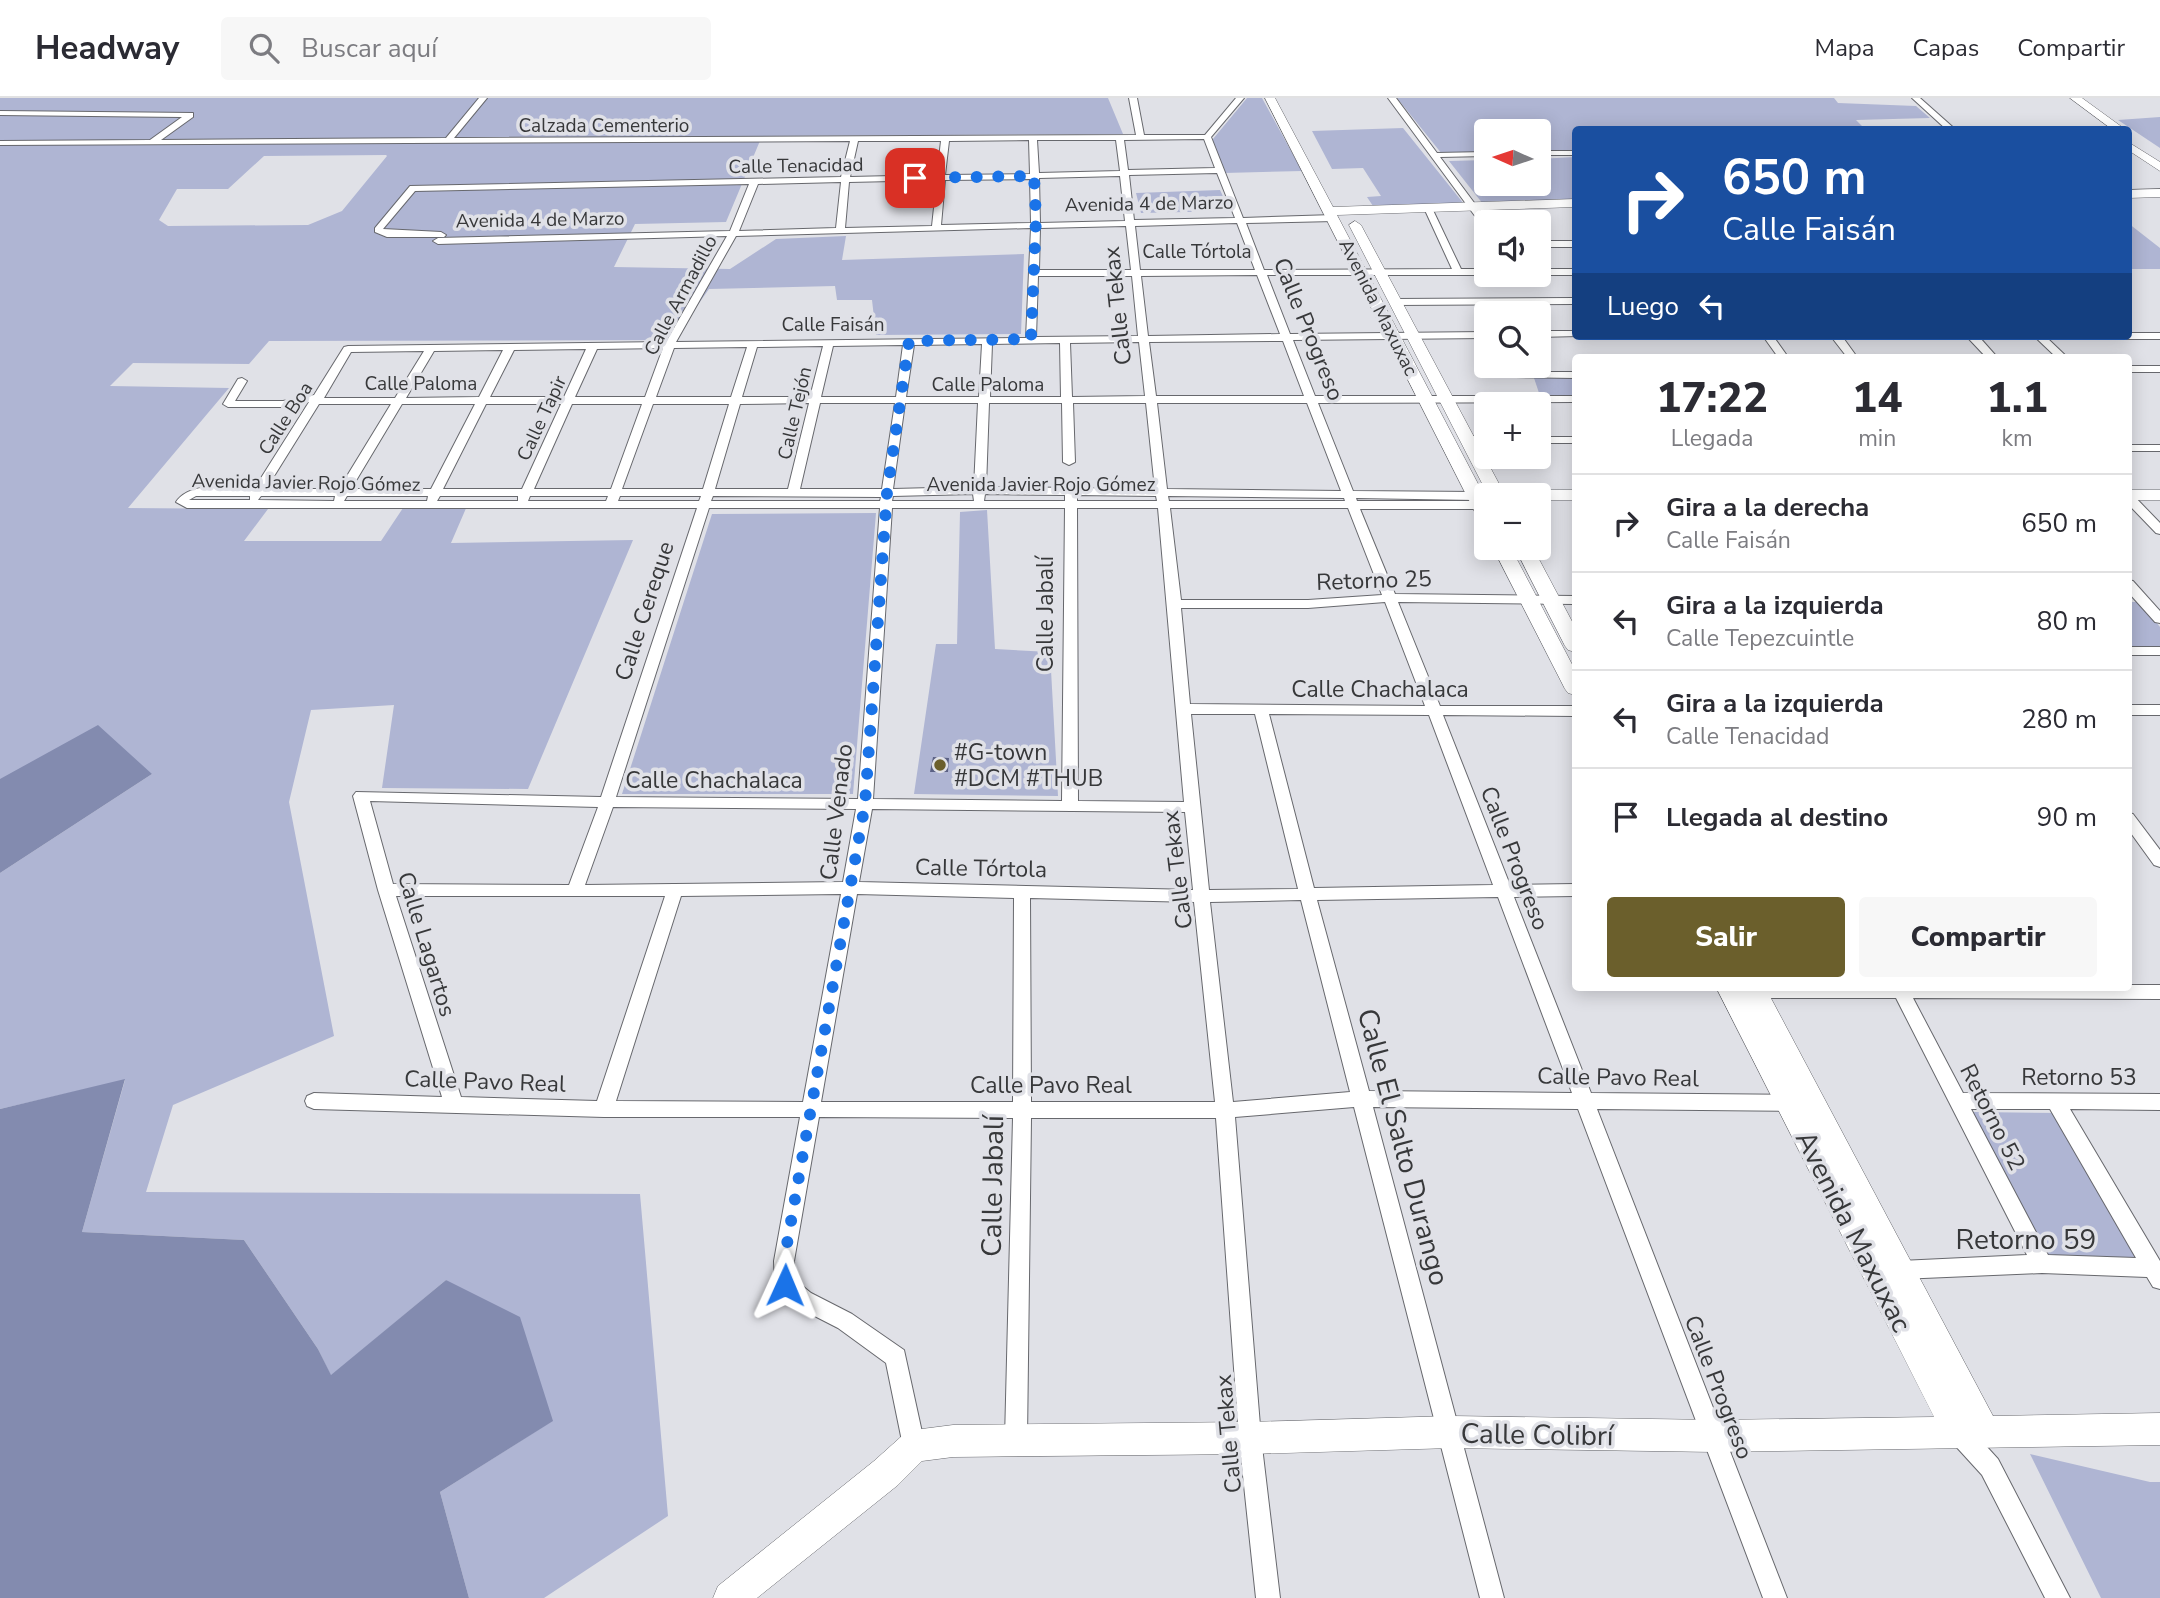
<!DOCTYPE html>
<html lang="es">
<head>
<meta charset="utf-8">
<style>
	body { margin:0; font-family:"Nunito Sans",sans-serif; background:#f7f7f7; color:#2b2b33; height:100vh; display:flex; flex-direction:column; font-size:26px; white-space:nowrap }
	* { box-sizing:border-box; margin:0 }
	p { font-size:23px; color:#7c7c81 }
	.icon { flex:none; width:38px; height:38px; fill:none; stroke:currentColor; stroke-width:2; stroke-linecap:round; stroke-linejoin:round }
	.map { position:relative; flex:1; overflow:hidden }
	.drawer { position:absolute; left:1572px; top:256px; width:560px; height:637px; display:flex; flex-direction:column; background:#fff; border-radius:7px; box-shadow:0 4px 18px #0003 }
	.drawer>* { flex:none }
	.guide { position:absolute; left:1572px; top:28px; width:560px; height:214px; border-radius:7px; box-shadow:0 4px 18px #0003; background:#1a4fa0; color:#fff; overflow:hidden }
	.needle { width:46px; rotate:273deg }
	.fabs { position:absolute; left:1474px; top:21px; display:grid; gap:14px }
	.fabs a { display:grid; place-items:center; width:77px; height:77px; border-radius:7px; background:#fff; box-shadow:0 4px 18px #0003; font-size:35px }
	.pin { position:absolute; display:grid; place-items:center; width:60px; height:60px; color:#fff; margin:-30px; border-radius:14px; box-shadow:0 4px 10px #0006 }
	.me { position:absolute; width:77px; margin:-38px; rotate:1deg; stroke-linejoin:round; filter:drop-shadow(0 0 5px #0008) }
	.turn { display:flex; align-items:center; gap:24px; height:147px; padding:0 35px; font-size:32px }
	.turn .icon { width:91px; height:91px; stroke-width:2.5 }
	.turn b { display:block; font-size:49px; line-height:60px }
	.then { display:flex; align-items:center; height:66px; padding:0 35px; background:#0003; gap:14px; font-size:26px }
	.eta { display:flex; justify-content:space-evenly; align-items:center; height:119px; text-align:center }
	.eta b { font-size:42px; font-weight:800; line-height:49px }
	.primary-button { display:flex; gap:14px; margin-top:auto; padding:14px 35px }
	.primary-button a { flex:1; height:80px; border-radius:7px; background:#6b5f2c; color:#fff; font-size:28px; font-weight:800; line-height:80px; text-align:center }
	.primary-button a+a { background:#f7f7f7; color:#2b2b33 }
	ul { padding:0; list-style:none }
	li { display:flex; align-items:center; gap:21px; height:98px; padding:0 35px; border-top:2px solid #e1e1e2 }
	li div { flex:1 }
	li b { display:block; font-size:26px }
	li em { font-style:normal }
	header { display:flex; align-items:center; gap:42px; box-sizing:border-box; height:98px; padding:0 35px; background:#fff; border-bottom:2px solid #e1e1e2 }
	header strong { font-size:33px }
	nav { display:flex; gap:38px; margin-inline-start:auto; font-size:24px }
	.search { width:490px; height:63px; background:#f7f7f7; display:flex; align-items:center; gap:18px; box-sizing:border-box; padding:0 24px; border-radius:7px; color:#7c7c81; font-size:26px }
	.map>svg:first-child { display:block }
</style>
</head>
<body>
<header>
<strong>Headway</strong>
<div class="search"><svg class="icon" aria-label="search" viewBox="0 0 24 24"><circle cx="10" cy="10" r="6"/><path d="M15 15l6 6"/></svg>Buscar aquí</div>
<nav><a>Mapa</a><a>Capas</a><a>Compartir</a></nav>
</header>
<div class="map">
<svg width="2160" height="1500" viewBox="0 0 2160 1500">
	<rect width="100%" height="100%" fill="#e0e1e7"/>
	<path fill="#afb5d3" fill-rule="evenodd" d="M0,0h1108l15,36 -361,2 -36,86 -91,2 -21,43 116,2 46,-30 70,-3 -4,24 182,-6 -3,80 -145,1 -4,-35h-35l-2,-14 -126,3 -36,51 -404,1 -20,23 -116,-1 -23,23 119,2 -101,120 140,1 -24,32h137l22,-33 64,-2 -16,37 182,-3 -105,249 -146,-1 12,-83 -83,5 -22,92 45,234 -161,69 -27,87 494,2 28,322 -124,82h-75l-29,-106 112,-71 -106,-141 -115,96 -13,-27 -74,-109 -162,-8 43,-152 -125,29v-236l152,-99 -152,5zM264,58l122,-1 1,1 -45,55 -34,14 -140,1 -9,-6 18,-31h51z
		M1247,0h15l40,73 -78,2 -12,-28 1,-6z
		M1397,0h437l4,5 78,3 14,12 -74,2 9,9 -290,1v21l-37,1v-21h-52v22l-44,1z
		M2160,19v31l-42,-28z
		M1403,30l61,76 -91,2 -6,-9 14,-1 -18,-28 -31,1 -20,-38z
		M1575,59v43l-92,4 -34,-43 37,-1v24h52v-25z
		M1220,92l10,21 -89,2 -5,-20z
		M2128,125l32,25v21h-32z
		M1534,280h41v20h-31l-5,-5z
		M987,412l8,139 55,3 8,144 -144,-2 22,-150h21l3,-132z
		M876,415l-23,281h-231l90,-280z
		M2128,504h12l20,25v21l-32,-1z
		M1973,1014l89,1 83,149 -98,-1z
		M2030,1356l120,28h10v116h-59z"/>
	<path fill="#838baf" d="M98,627l54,49 -152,99v-94z
		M125,981l-43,153 162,8 74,109 13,26 115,-95 74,37 33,104 -113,71 29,106h-469v-489z"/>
	<path fill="#5b6184" d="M933,659l16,1 -1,14h-18z"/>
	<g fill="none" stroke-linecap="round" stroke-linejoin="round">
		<defs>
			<path id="street" d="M479,0h8l-33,40 682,-3 -7,-37h8l7,37h61l31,-37h8l-33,39 32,81 91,-3 4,3 -4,3 -88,2 18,47 188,-1 -28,-61 7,-2 30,63h25v6h-219l23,59 196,-2v6l-193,2 22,56h260v6l-257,1 35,88 122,1 6,4 -6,4 -119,-2 1,3h123l6,4 -6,4h-120l35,85 180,2v8l-177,-2 42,104h135v10l-132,-1 67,170 65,-1v12l-61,1 77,196 204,2 7,3 2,5 -2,5 -7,3 -198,-2 190,489h-24l-185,-489 -205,-2 131,491h-24l-126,-491 -119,10 26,321 19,160h-24l-17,-160 -23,-320h-185l-4,321 -3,8 -8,3 -8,-3 -3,-8 8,-321 -194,-1 -25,144 1,19 16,13 41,21 52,36 21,96 -3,8 -8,3 -8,-3 -3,-8 -17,-83 -48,-35 -41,-21 -19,-15 -3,-7 -1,-24 26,-144h-196l-290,-8 -7,-3 -2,-5 2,-5 7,-3 128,4 -64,-207 -25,-94 3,-4 245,5 96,-289h-510l-11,-6c15,-22 54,-14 78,-13l55,-87 -26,5h-55l-5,-3 15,-25 4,-1 5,3 -12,20h48l31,-6 30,-48 4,-1 318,-4 61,-106 -289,8 -5,-3 5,-3 292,-7 19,-47 -334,7 -32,38 58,3 5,3 -2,2h-57l-12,-5v-4l35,-42 431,-9 9,-36 -850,4v-4l150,-1 32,-23 -182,-2v-4l193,2v4l-32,23 285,-2zM1204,41l11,29 -87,2 -4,-30zM1029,42l1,34 -85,1 4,-34zM1037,42h79l4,31 -81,2zM858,43h83l-4,34 -87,2zM1217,75l18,45 -101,2 -5,-45zM1120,78l5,45 -85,2 -1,-45zM1030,81l1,44 -90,2 4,-45zM937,82l-5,46 -87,2 4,-46zM841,84l-5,46 -97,3 19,-47zM1237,125l18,47h-115l-5,-44zM1126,128l5,44h-92l1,-42zM1031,130l-5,110 -350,4 60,-106zM1257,177l23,59 -132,2 -7,-60zM1038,178h94l6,60 -102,1zM1283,243l21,55h-148l-7,-54zM1139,244l6,54 -73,1 -2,-54zM1060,245l1,54h-71l2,-53zM982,246l-3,53h-73l8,-52zM903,247l-7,52h-75l12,-51zM823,248l-13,51h-68l15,-50zM747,249l-16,50h-75l18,-49zM663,250l-18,49h-70l22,-48zM586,251l-22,48h-74l24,-47zM503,252l-24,47 -73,1 28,-47zM424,253l-29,47h-71l27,-46zM809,305l-21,86h-73l25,-85zM820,305h75l-13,86h-82zM905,305h73l-4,84 -81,2zM989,305h73l1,59 6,3 6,-3 -2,-59h73l9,86 -169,-2zM1157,305h150l34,88 -174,-2zM319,306h72l-52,85h-73zM402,306h73l-44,85h-80zM486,306h75l-39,85h-79zM572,306h70l-31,85h-77zM653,306h76l-26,85h-81zM973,396l1,7h-82l1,-5zM985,396l80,1v6h-81zM1077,397l79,1 1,5h-80zM196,398h54v4h-61zM261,398h74l-1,5 -76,-1zM347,398h81l-1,5h-83zM440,398h78v5h-81zM530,398h78l-2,5h-78zM620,398h81l-2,5h-81zM713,398l168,1 -1,4h-169zM1168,398l176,2 1,3h-176zM709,410h171l-22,291 -242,-2zM892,410h173l-3,293 -189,-2zM1077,410h81l26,294 -106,-1zM1170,410h178l34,87 -74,5h-127zM1385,504l40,104 -235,-2 -9,-96h127zM1191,616h64l43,175 -89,1zM1269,616l160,1 64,170 -179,3zM370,703l228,6 -29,78 -176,-1zM613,709l243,2 -13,73 -258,3zM872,711l313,3 8,78 -334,-8zM841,796l-38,208 -187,-1 65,-205zM857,796l157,4 -1,204h-192zM396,798h269l-68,205 -136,-4zM1498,799l74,196 -203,-2 -52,-191zM1030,800l164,4 21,200h-184zM1301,802l49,192 -117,10 -23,-200z
				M1388,0h8l41,55 49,-1v4l-46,1 41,55v4h-6z
				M1912,0h8l36,32h-9z
				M1538,53h37v4h-37z
				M1494,113h6l6,11h-8z
				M1538,143h37v6h-37z
				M1538,171h36l1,6h-37z
				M1575,200v6l-180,1 -5,-3 5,-3z
				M1538,233h37v5h4l-41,1z
				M2128,235h32v6h-34l-5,-3h7z
				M1763,238h10l15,21h-10z
				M1792,238h214l-5,3h-20l16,18h-11l-17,-18h-125l13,18h-10l-14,-18h-36z
				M2034,238h11l22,21h-11z
				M2128,268h32v6h-32z
				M1520,274h55v6l-59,-1v-4z
				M1467,338h19v6l-23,-1 -2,-2z
				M1538,339h37v6h-37z
				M2128,347h32v6h-32z
				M2128,395l4,1 28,29v11l-4,-1 -28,-29z
				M2128,482l5,1 27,30v12l-5,-1 -27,-30z
				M2128,549h32v8h-32z
				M2128,607h32v10h-32z
				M2128,715l5,1 27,36v17l-6,-2 -26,-36z
				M2128,887h32v14l-247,-1 50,95 197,1v16l-90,-1 90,152v28l-7,-2 -6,-10 -105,-4 -142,6 -7,-2 -3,-7 3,-7 7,-2 127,-6 -131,-257h-141l-6,-2 -3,-5 2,-4zM1971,1011h79l86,149 -88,-3z
				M1959,1324l8,3 31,34 72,139h-25l-63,-123 -31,-34 -3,-8 3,-8z"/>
			<path id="secondary" d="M1265,0h10l58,109 242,-8v8l-238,8 149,284v22l-9,-5z
				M2070,0h12l44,32h-13z
				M2128,44l32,20v9l-32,-21z
				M2160,91v8l-32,1v-8z
				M1355,123l6,4 144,270h-17l-139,-270z
				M1538,392h37v10h-37v-5h-9z
				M2128,392h32v10h-32z
				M1493,450h18l64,122v25l-7,-2 -3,-4z
				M1515,450h18l42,79v25l-7,-2 -3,-4z
				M1716,889h24l2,3 -1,-3h24l228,429 167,-3v32l-445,7 -263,-4 -202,6 -297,3 -31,4 -24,24 -141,113h-44l5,-12 156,-125 29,-26 11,-5 39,-5 297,-3 202,-6 263,4 219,-3z"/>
		</defs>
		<use href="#street" stroke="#67686d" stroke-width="2"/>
		<use href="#secondary" stroke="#67686d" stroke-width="1"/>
		<use href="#street" fill="#fff" fill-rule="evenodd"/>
		<use href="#secondary" fill="#fff" fill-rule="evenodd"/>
	</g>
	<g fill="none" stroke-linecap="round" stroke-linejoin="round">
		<path stroke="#1a73e8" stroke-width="12" stroke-dasharray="0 21.6" d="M785,1187l-1,-24 81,-457 22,-311 22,-152 122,-2 5,-121 -2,-42 -119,2"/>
	</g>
	<circle fill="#6b5f2c" stroke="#e0e1e7" stroke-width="2.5" cx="940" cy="667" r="7"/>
	<g text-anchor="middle" stroke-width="7" stroke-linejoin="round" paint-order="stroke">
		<g font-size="19" fill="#37383a" stroke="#e0e1e7">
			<text x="604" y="34">Calzada Cementerio</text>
			<text transform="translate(796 67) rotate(-1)" y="7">Calle Tenacidad</text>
			<text transform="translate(1149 105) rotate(-1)" y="7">Avenida 4 de Marzo</text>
			<text transform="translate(540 121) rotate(-1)" y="7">Avenida 4 de Marzo</text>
			<text x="1197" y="160">Calle Tórtola</text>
			<text transform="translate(680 197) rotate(-62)" y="7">Calle Armadillo</text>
			<text transform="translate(1379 209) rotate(63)" y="7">Avenida Maxuxac</text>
			<text x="833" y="233">Calle Faisán</text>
			<text x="421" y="292">Calle Paloma</text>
			<text x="988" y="293">Calle Paloma</text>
			<text transform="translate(794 315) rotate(-77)" y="7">Calle Tejón</text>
			<text transform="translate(285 320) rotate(-57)" y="7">Calle Boa</text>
			<text transform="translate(541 320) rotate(-65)" y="7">Calle Tapir</text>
			<text transform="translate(306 384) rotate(1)" y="7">Avenida Javier Rojo Gómez</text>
			<text x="1041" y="393">Avenida Javier Rojo Gómez</text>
		</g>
		<g font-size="23" fill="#37383a" stroke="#e0e1e7">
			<text transform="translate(1117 208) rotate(-96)" y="8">Calle Tekax</text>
			<text transform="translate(1309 231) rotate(68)" y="8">Calle Progreso</text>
			<text transform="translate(1374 482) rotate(-2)" y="8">Retorno 25</text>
			<text transform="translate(644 513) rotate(-72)" y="8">Calle Cereque</text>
			<text transform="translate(1045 516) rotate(-90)" y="8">Calle Jabalí</text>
			<text x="1380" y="599">Calle Chachalaca</text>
			<text x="714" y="690">Calle Chachalaca</text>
			<text transform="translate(836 714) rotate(-83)" y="8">Calle Venado</text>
			<text transform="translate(1515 760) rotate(69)" y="8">Calle Progreso</text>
			<text transform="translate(981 770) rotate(1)" y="8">Calle Tórtola</text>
			<text transform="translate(1177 772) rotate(-97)" y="8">Calle Tekax</text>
			<text transform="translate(427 846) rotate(73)" y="8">Calle Lagartos</text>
			<text transform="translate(1618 979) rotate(1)" y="8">Calle Pavo Real</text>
			<text x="2079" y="987">Retorno 53</text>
			<text transform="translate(485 983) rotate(2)" y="8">Calle Pavo Real</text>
			<text x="1051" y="995">Calle Pavo Real</text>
			<text transform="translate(1993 1019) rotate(63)" y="8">Retorno 52</text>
			<text transform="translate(1719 1289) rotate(69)" y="8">Calle Progreso</text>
			<text transform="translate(1228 1336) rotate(-95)" y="8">Calle Tekax</text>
		</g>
		<g font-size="23" fill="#37383a" stroke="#e0e1e7" text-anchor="start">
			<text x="954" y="662">#G-town<tspan x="954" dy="26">#DCM #THUB</tspan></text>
		</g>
		<g font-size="28" fill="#37383a" stroke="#e0e1e7">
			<text transform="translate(1404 1049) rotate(75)" y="10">Calle El Salto Durango</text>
			<text transform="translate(992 1088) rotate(-89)" y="10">Calle Jabalí</text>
			<text transform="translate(1854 1133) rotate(63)" y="10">Avenida Maxuxac</text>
			<text x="2026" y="1151">Retorno 59</text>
			<text transform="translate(1537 1336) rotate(1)" y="10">Calle Colibrí</text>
		</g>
	</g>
</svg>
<div class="fabs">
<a><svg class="needle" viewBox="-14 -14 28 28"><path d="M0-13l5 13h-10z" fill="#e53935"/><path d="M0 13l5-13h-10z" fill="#7c7c81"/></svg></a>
<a><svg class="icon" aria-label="sound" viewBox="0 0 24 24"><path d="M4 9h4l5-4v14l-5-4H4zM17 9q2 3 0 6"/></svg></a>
<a><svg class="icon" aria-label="search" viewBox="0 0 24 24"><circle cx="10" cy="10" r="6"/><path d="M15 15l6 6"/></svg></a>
<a>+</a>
<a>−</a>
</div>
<div class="pin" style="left:915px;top:80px;background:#d93025"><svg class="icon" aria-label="arrive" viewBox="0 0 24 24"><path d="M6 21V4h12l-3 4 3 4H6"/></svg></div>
<svg class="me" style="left:785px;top:1187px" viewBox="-20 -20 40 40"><path d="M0-17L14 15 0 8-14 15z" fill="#1a73e8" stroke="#fff" stroke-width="4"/></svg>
<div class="guide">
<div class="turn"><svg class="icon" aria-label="right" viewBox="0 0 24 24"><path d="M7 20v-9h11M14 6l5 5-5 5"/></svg><div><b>650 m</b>Calle Faisán</div></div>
<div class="then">Luego<svg class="icon" aria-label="left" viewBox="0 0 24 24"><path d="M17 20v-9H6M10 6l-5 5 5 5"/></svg></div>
</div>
<section class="drawer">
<div class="eta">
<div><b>17:22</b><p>Llegada</p></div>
<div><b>14</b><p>min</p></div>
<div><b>1.1</b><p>km</p></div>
</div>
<ul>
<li><svg class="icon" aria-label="right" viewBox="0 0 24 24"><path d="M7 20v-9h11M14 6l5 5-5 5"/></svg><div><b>Gira a la derecha</b><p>Calle Faisán</p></div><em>650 m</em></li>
<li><svg class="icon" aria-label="left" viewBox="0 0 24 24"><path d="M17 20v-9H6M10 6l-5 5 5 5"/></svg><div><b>Gira a la izquierda</b><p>Calle Tepezcuintle</p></div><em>80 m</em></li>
<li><svg class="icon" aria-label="left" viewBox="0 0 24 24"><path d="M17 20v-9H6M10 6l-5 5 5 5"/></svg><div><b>Gira a la izquierda</b><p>Calle Tenacidad</p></div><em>280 m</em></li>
<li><svg class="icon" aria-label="arrive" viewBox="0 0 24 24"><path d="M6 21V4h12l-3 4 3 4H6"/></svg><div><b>Llegada al destino</b></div><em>90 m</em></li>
</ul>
<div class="primary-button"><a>Salir</a><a>Compartir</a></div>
</section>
</div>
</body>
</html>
